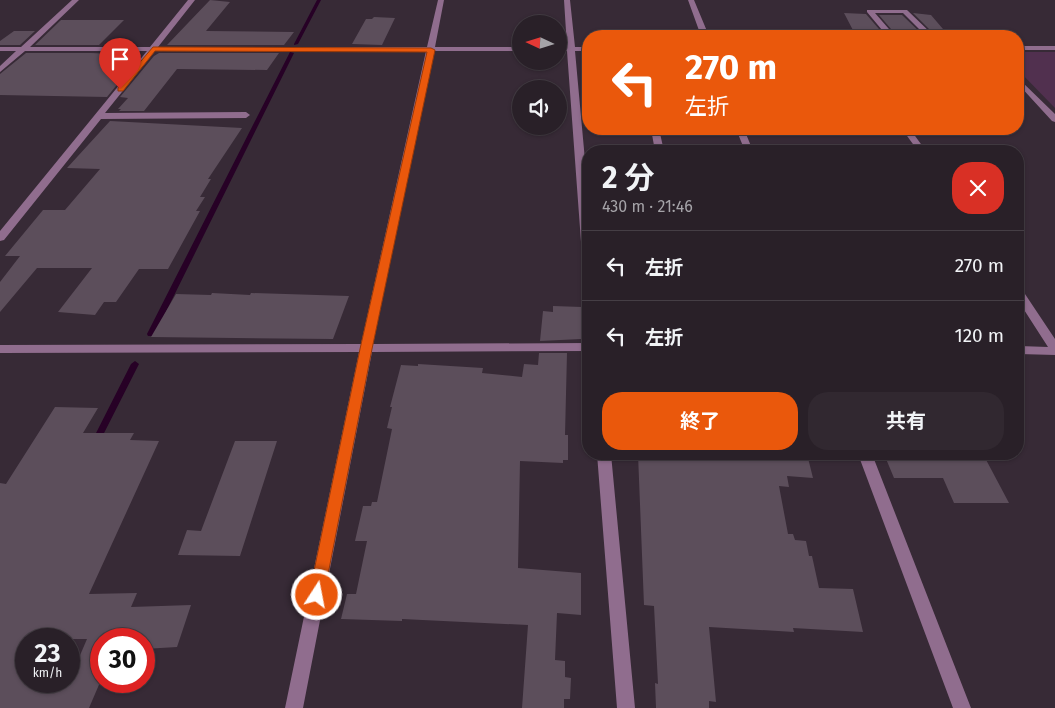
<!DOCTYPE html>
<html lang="ja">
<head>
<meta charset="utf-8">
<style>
	body { margin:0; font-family:"Fira Sans","Noto Sans JP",sans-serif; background:#312830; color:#f1f3f6; height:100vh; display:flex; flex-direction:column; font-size:19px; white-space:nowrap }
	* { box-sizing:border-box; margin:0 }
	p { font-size:16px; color:#a5a3a8 }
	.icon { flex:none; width:28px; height:28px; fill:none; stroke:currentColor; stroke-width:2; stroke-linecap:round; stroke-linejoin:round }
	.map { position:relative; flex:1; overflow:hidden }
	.panel { position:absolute; left:582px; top:145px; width:442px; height:315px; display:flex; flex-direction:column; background:#292028; border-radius:20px; box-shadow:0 1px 4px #0004,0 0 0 1px #453e45 }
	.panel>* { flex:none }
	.guide { position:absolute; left:582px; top:30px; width:442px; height:105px; border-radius:20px; box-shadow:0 1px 4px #0004,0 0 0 1px #453e45; background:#ea580c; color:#fff; overflow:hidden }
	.needle { width:32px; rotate:274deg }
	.controls { position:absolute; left:512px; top:15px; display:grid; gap:10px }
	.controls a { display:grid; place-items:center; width:55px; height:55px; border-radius:50%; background:#292028; box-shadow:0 1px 4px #0004,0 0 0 1px #453e45; font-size:25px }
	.speed { position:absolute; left:15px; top:628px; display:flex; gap:10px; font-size:25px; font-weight:700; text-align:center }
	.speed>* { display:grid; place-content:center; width:65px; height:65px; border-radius:50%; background:#292028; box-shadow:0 1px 4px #0004,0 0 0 1px #453e45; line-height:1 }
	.speed small { font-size:12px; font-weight:400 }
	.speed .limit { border:8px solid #d22; background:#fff; color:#111 }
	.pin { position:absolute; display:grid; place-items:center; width:42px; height:42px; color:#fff; margin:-51px -21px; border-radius:50% 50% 50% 0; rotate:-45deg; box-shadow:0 0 5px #0007 }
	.pin .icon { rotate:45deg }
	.me { position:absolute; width:55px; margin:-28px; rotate:11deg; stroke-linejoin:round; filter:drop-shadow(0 0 4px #0008) }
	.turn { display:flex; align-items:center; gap:18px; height:105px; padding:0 20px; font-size:22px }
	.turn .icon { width:65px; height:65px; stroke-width:2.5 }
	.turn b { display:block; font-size:35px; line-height:42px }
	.round { display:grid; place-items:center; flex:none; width:52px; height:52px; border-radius:20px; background:#312830 }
	.head { display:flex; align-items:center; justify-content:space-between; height:85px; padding:0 20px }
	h1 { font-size:30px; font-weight:700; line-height:38px }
	.cta { display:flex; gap:10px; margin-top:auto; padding:10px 20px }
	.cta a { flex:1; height:58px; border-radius:20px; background:#ea580c; color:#fff; font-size:20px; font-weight:700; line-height:58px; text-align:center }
	.cta a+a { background:#312830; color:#f1f3f6 }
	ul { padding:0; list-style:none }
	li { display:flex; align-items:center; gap:15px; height:70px; padding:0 20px; border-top:1px solid #453e45 }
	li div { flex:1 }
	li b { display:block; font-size:19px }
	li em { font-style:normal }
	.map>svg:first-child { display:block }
</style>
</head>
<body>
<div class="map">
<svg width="1055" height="708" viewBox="0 0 1055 708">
	<rect width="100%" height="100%" fill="#372a36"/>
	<path fill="#51304f" d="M1019,52h36v56l-36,-37z"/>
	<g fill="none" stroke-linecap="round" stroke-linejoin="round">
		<path fill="#270126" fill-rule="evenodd" d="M317,0h4l-23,44 -4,1v-1z
			M290,52l4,1 -139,281 -1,2h-6l-1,-2z
			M135,361l4,3 -39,77 -1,2h-6l-1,-2 39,-77z"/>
	</g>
	<path fill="#5c4e5b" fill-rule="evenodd" d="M210,0l20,2 -24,29 88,1 -10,13h-117z
		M844,13l22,1 19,22h-29z
		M913,13l18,2 18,21h-13z
		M879,15h23l22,21h-27z
		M374,17l21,1 -13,27 -30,-1 14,-25h6z
		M61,20h63l-25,25h-64z
		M14,31h21l-15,14h-20v-4z
		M26,53h65l50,2 -34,42 -107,-2v-21z
		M159,53h120l-12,17 -90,-1 -33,42h-25l2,-2h-3l10,-11 -8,-1 34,-41z
		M110,121l132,7 -34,51h3l-11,18h5l-9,14h4l-32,58h-29l-23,33h-12l-9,13 -37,-3 34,-44h-55l-37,44v-30l20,-26h-15l38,-46h22l35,-41 -33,-1z
		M212,293l38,2 1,-2 98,3 -16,43 -182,-2 25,-43 35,1z
		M553,306l29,1 -1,32 -41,2 3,-30 10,1z
		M539,353h28l-2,82h3v25h-5v3l-43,-2 -2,107 63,5v42l-24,-2 -2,47 10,1v16l6,1 -1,21h-6v9h-42l6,-83 -126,-6v2l-61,-2 6,-25h9l11,-53h-12l8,-35h8l1,-4h5l15,-73 -5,-1 5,-21h-2l11,-42 17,1v-2l65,4 -1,5 40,4 2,-13 14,1z
		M55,407l43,1 -15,25h51l-4,7 29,1 -70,153 48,-1 -6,14 60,-2 -14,42 -33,2v-10h-43v41l-12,28h-89v-225l6,1zM26,639h61l-18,42h-43z
		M235,441h42l-37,115 -62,-1 9,-25 14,1z
		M638,454h169l6,24 -26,-2 2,11 -10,-1 9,48h5l2,6 11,1 3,15h3l7,32 34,1 10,43 -70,-4 1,4 -85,-5 7,75 -7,-1v7h-53l-1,-25 3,1 -4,-78 -10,-1z
		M884,454h99l26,49h-55l-11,-25h-49z"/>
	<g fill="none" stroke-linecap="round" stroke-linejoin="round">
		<path fill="#906d8e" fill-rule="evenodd" d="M72,0h7l-49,47h120l38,-47h7l-37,47h269l11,-47h6l-9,47h86v4h-87l-61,293 216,-1v8l-217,1 -69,356h-18l74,-356 -359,1v-8l361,-1 65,-293h-271l-50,62 141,-1 4,3 -4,3 -145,1 -97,121 -4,1v-10l147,-180h-122l-25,21v-6l16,-15h-16v-4h21z
			M564,0h6l5,47h14v4h-14l14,153v68l-6,-3 -16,-218h-8v-4h8z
			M688,0h6l15,36h-8z
			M867,10h40l27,26h-8l-23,-23h-28l20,23h-8l-20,-24z
			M1019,46h36v4h-36z
			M1019,79l36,35v8l-3,-1 -33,-36z
			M651,129h8l5,22h-9z
			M736,129h8l9,22h-8z
			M902,129h8l16,22h-8z
			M1019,290l4,1 32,48v16l-36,-1v-8l29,1 -29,-45z
			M597,454h14l24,254h-18z
			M858,454h14l99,254h-18z"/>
	</g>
	<path fill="#ea580c" stroke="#983908" d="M153,47l278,1 4,2 -63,299 -48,246 -2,4 -5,2 -6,-2 -2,-4 51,-246 67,-297 -272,-1 -32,40h-5v-3z"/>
</svg>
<div class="controls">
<a><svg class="needle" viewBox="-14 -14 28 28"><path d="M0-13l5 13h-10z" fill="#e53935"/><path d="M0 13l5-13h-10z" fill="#a5a3a8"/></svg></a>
<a><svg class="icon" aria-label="sound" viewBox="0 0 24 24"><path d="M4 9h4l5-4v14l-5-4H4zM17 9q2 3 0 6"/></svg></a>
</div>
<div class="speed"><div>23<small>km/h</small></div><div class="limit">30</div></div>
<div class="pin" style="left:120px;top:89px;background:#d93025"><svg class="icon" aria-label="arrive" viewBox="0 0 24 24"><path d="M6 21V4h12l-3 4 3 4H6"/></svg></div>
<svg class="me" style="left:317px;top:595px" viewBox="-20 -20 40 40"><circle r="17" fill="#ea580c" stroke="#fff" stroke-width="3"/><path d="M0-11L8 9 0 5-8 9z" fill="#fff"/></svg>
<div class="guide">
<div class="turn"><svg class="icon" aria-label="left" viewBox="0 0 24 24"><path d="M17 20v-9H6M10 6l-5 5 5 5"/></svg><div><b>270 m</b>左折</div></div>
</div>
<section class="panel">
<div class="head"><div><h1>2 分</h1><p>430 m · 21:46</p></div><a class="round" style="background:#d93025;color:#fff"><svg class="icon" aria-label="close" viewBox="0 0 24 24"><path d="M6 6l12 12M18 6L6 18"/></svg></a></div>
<ul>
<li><svg class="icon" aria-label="left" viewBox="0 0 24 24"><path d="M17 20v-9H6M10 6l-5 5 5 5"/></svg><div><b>左折</b></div><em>270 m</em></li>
<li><svg class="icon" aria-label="left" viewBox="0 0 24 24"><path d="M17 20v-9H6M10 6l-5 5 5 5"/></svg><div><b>左折</b></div><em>120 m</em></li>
</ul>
<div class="cta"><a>終了</a><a>共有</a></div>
</section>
</div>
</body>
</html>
